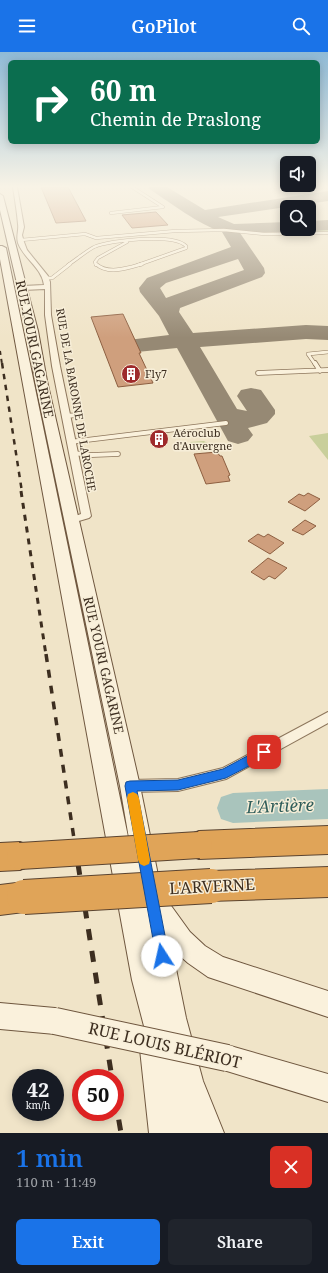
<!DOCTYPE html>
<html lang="en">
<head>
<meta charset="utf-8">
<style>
	body { margin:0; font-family:"Noto Serif",serif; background:#20242c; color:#f1f3f6; height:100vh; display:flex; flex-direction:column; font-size:15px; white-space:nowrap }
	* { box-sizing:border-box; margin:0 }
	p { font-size:13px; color:#9ea1a6 }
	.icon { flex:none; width:22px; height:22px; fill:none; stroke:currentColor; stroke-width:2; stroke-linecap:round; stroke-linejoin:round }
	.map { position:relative; height:1081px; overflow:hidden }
	.sheet { display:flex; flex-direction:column; background:#171b24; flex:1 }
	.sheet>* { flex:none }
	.banner { position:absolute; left:8px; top:8px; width:312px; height:84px; border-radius:6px; box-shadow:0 2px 10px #0003; background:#0b6e4f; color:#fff; overflow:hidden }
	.fabs { position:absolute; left:280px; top:104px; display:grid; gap:8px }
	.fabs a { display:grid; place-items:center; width:36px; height:36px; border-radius:6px; background:#171b24; box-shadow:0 2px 10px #0003; font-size:20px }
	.speed { position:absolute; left:12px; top:1017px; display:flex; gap:8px; font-size:20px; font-weight:700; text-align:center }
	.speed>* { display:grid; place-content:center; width:52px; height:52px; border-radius:50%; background:#171b24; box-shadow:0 2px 10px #0003; line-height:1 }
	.speed small { font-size:10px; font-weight:400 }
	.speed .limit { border:6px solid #d22; background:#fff; color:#111 }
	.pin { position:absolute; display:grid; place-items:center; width:34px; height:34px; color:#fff; margin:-17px; border-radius:8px; box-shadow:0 2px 6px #0006 }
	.me { position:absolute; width:44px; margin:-22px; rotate:350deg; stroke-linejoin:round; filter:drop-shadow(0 0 3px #0008) }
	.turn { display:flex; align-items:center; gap:14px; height:84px; padding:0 16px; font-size:18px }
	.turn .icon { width:52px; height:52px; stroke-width:2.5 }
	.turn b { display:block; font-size:28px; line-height:34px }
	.round { display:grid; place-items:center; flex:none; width:42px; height:42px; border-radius:6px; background:#20242c }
	.summary { display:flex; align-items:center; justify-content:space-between; height:68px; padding:0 16px }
	h1 { font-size:24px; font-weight:600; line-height:30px; color:#1a73e8 }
	.cta { display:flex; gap:8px; margin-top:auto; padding:8px 16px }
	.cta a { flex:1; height:46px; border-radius:6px; background:#1a73e8; color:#fff; font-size:16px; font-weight:600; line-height:46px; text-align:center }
	.cta a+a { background:#20242c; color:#f1f3f6 }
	header { display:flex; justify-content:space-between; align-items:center; height:52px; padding:0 16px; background:#1a73e8; color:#fff; font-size:18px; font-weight:600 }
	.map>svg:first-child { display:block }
</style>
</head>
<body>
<header><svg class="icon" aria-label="menu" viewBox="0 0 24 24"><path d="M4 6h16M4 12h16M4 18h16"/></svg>GoPilot<svg class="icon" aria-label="search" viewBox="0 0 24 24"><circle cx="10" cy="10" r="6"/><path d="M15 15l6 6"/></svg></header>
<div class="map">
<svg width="328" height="1081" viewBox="0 0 328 1081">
	<rect width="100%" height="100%" fill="#f0e4c8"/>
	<path fill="#c9cf9b" d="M309,176h19v5l-67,2 -15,-5z
		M328,381v27l-19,-24z
		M204,389l5,3 2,5 -17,2 -4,-9z"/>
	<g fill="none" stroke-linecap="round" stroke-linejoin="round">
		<path fill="#a9c4bc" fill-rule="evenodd" d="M328,737v30l-95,4 -12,-4 -4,-11 4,-11 12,-4z"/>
		<path fill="#968974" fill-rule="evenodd" d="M148,135h19l38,23 123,-19v10l-110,16 16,7 53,-2v7h7l-7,3 -47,1 24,35 1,5 -3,4 -82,31 -1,4 14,21 113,-8 22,1v14l-22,-1 -106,8 37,62 10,2 -10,-15 4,-6 10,-2 10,2 14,20v4l-8,9 -19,5 5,7 -5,6 -10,3 -10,-3 -51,-93 -40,4 -9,-2 -3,-5 3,-5 41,-5 -10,-19 -19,-24 -1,-4 8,-10 84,-31 -9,-15c-24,-8 -50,-28 -71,-42zM238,207l6,11 -78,28 -6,-10 6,-5z
			M328,168v10l-19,1 -7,-2h7v-8z"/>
	</g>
	<path fill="#cf9f7d" stroke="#8d5f41" d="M41,135h27l18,34 -30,2z
		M156,160l12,13 -36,3 -10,-13z
		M123,262l18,39h-2l14,30 -35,4 -27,-70z
		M217,400l3,4h2l8,19 -2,1 2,5 -24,3 -12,-30z
		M308,441l12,6 -15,12 -17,-9 11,-8 5,2z
		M305,468l11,6 -13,9 -11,-5z
		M258,482l6,3 4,-3 16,9 -14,11 -22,-13z
		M268,506l19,10 -12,11 -6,-3 -5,4 -13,-8z"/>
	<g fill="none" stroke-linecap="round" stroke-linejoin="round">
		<defs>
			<path id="lane-far2" d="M111,161l52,-6 -31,-20
				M21,188l64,-6 11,4 79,-7 49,-1 40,4 64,-1
				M68,213c9,-6 17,-13 26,-18 16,-7 80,-14 92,-1v2l-48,17
				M96,213l-1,-3 3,-4 29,-16"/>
			<path id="lane-far1" d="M96,212c12,11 32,4 46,0
				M46,226h6l18,-14
				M315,312l-7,-10 20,-2"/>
			<path id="lane" d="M315,311l5,8
				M258,321l70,-3
				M65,364l13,-1
				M70,390l156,-19
				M72,401l20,2 26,-1"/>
			<path id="street" d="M13,135h4l7,40 -2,8 2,7 3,8 21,26 2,6 1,33 9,51 31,150 -2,2 -17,5 -3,-1 -2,-2 2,-2 12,-4 -29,-148 -7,-51v-26l-22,1 -3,-2 3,-2 21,-1c-2,-17 -20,-26 -26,-42 -2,-7 1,-12 0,-19 -1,-12 -3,-24 -5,-37z
				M328,660v11l-102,56 -48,12 -48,1 -5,-2 -2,-4 2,-4 5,-2 48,-1 45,-11z"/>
			<path id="secondary" d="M0,142l3,2 35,135 9,50 93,405 22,109 2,1 26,36 15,14 18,11 105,34v26l-120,-40 -20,-14 -16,-14 14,69 17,63 21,52h-75l-10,-93 4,-9 2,-1 -13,-50 -132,-721v-13h2l4,2 126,608 -12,-70 -85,-405 -7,-50 -28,-121z
				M0,951l55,5 9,4 4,9 -4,9 -9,4 -55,-5z
				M227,993l101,29v28l-111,-34 -3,-10 3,-10z"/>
			<path id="highway" d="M328,774v28l-129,5 -10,-4 -4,-10 4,-10 10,-4z
				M20,790l10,4 5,10 -5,10 -10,4 -20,1v-28z
				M328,815v30l-117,4 -11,-4 -4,-11 4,-11 11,-4z
				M24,830l11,4 4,11 -4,11 -11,4 -24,3v-30z"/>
		</defs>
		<use href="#lane-far2" stroke="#8d765c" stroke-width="3.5"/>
		<use href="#lane-far1" stroke="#8d765c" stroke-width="4"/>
		<use href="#lane" stroke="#8d765c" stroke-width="5.5"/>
		<use href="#street" stroke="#8d765c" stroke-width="2"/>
		<use href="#secondary" stroke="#6f573f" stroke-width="2"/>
		<use href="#highway" stroke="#5b4430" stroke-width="2"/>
		<use href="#lane-far2" stroke="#faf1dc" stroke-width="2.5"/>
		<use href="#lane-far1" stroke="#faf1dc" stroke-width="3"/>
		<use href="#lane" stroke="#faf1dc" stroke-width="4"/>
		<use href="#street" fill="#faf1dc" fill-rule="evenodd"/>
		<use href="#secondary" fill="#faf1dc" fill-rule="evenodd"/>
		<use href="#highway" fill="#e0a458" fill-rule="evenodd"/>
		<path stroke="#3d2e20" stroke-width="2" stroke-dasharray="4 4" stroke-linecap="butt" d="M0,299l2,13"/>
		<path stroke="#3d2e20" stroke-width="2.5" stroke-dasharray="5.5 5.5" stroke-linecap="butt" d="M2,311l20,129"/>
		<path stroke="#3d2e20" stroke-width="3" stroke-dasharray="6 6" stroke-linecap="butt" d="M21,439l25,164"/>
		<path stroke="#3d2e20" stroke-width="3.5" stroke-dasharray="8 8" stroke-linecap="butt" d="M46,602l32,211"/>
		<path stroke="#3d2e20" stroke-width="5" stroke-dasharray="11 11" stroke-linecap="butt" d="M78,812l34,214
			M115,1046l6,35"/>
		<defs>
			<path id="secondary-bridge" d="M55,969l172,37"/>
			<path id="highway-bridge-far1" d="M20,804l179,-11"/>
			<path id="highway-bridge" d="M24,845l187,-11"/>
		</defs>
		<use href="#secondary-bridge" stroke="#6f573f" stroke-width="28" stroke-linecap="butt"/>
		<use href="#highway-bridge-far1" stroke="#5b4430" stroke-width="28" stroke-linecap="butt"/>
		<use href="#highway-bridge" stroke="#5b4430" stroke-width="36" stroke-linecap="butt"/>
		<use href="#secondary-bridge" stroke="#faf1dc" stroke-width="26"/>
		<use href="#highway-bridge-far1" stroke="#e0a458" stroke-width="26"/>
		<use href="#highway-bridge" stroke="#e0a458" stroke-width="34"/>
	</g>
	<linearGradient id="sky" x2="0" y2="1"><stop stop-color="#8fbad6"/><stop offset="0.47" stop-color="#f8f3e6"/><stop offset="1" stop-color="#f8f3e6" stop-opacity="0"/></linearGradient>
	<rect width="328" height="286" fill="url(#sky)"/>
	<path fill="#1a73e8" stroke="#114b97" d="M264,695l4,2 2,3 -2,4 -42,22 -48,12 -41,1 32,165 -2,5 -5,2 -5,-2 -32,-175 1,-4 4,-1 48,-1 45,-11z"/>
	<path fill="#f59e0b" d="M133,740l4,2 2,4 11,62 -1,4 -5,2 -4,-2 -2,-4 -11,-62 1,-4z"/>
	<defs>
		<symbol id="building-disc" viewBox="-11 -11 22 22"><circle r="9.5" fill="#9e2a2b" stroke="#f7eed8"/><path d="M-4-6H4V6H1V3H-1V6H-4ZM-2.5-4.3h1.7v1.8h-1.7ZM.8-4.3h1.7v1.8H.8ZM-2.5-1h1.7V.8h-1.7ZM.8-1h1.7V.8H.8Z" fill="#fff"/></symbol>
	</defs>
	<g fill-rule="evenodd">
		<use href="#building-disc" x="120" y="311" width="22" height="22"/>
		<use href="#building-disc" x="148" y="376" width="22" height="22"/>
	</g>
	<g text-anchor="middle" stroke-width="3" stroke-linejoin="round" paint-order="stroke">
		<g font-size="11" fill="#3d2e20" stroke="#f7eed8" text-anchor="start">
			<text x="145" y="326">Fly7</text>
			<text x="173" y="385">Aéroclub<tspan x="173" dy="13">d'Auvergne</tspan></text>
		</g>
		<g font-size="11" fill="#3d2e20" stroke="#f7eed8">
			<text transform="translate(76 348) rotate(80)" y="4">RUE DE LA BARONNE DE LAROCHE</text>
		</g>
		<g font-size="13" fill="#3d2e20" stroke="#f7eed8">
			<text transform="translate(35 297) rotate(78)" y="5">RUE YOURI GAGARINE</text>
			<text transform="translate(104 613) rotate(77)" y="5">RUE YOURI GAGARINE</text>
		</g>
		<g font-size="16" fill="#3d2e20" stroke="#f7eed8">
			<text transform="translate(212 834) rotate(-3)" y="6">L'ARVERNE</text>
			<text transform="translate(165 993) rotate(13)" y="6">RUE LOUIS BLÉRIOT</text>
		</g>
		<g font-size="17" font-style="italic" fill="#2f5d5a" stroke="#f7eed8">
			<text transform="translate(280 754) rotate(-2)" y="6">L'Artière</text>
		</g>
	</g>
</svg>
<div class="fabs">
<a><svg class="icon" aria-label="sound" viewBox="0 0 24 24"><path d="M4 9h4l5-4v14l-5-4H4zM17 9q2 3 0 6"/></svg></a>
<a><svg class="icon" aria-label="search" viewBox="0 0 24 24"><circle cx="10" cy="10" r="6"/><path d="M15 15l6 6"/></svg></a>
</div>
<div class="speed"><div>42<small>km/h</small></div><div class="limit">50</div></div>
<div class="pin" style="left:264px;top:700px;background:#d93025"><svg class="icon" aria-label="arrive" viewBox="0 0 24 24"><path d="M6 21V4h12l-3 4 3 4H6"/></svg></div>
<svg class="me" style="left:162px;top:904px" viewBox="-20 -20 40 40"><circle r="19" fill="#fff"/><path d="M0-13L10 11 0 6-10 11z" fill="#1a73e8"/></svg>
<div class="banner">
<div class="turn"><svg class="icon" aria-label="right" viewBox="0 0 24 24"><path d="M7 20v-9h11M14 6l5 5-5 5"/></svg><div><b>60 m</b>Chemin de Praslong</div></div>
</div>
</div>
<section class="sheet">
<div class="summary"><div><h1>1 min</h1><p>110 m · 11:49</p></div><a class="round" style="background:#d93025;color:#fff"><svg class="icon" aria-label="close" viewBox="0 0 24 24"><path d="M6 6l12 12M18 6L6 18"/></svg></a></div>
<div class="cta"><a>Exit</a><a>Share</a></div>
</section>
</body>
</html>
